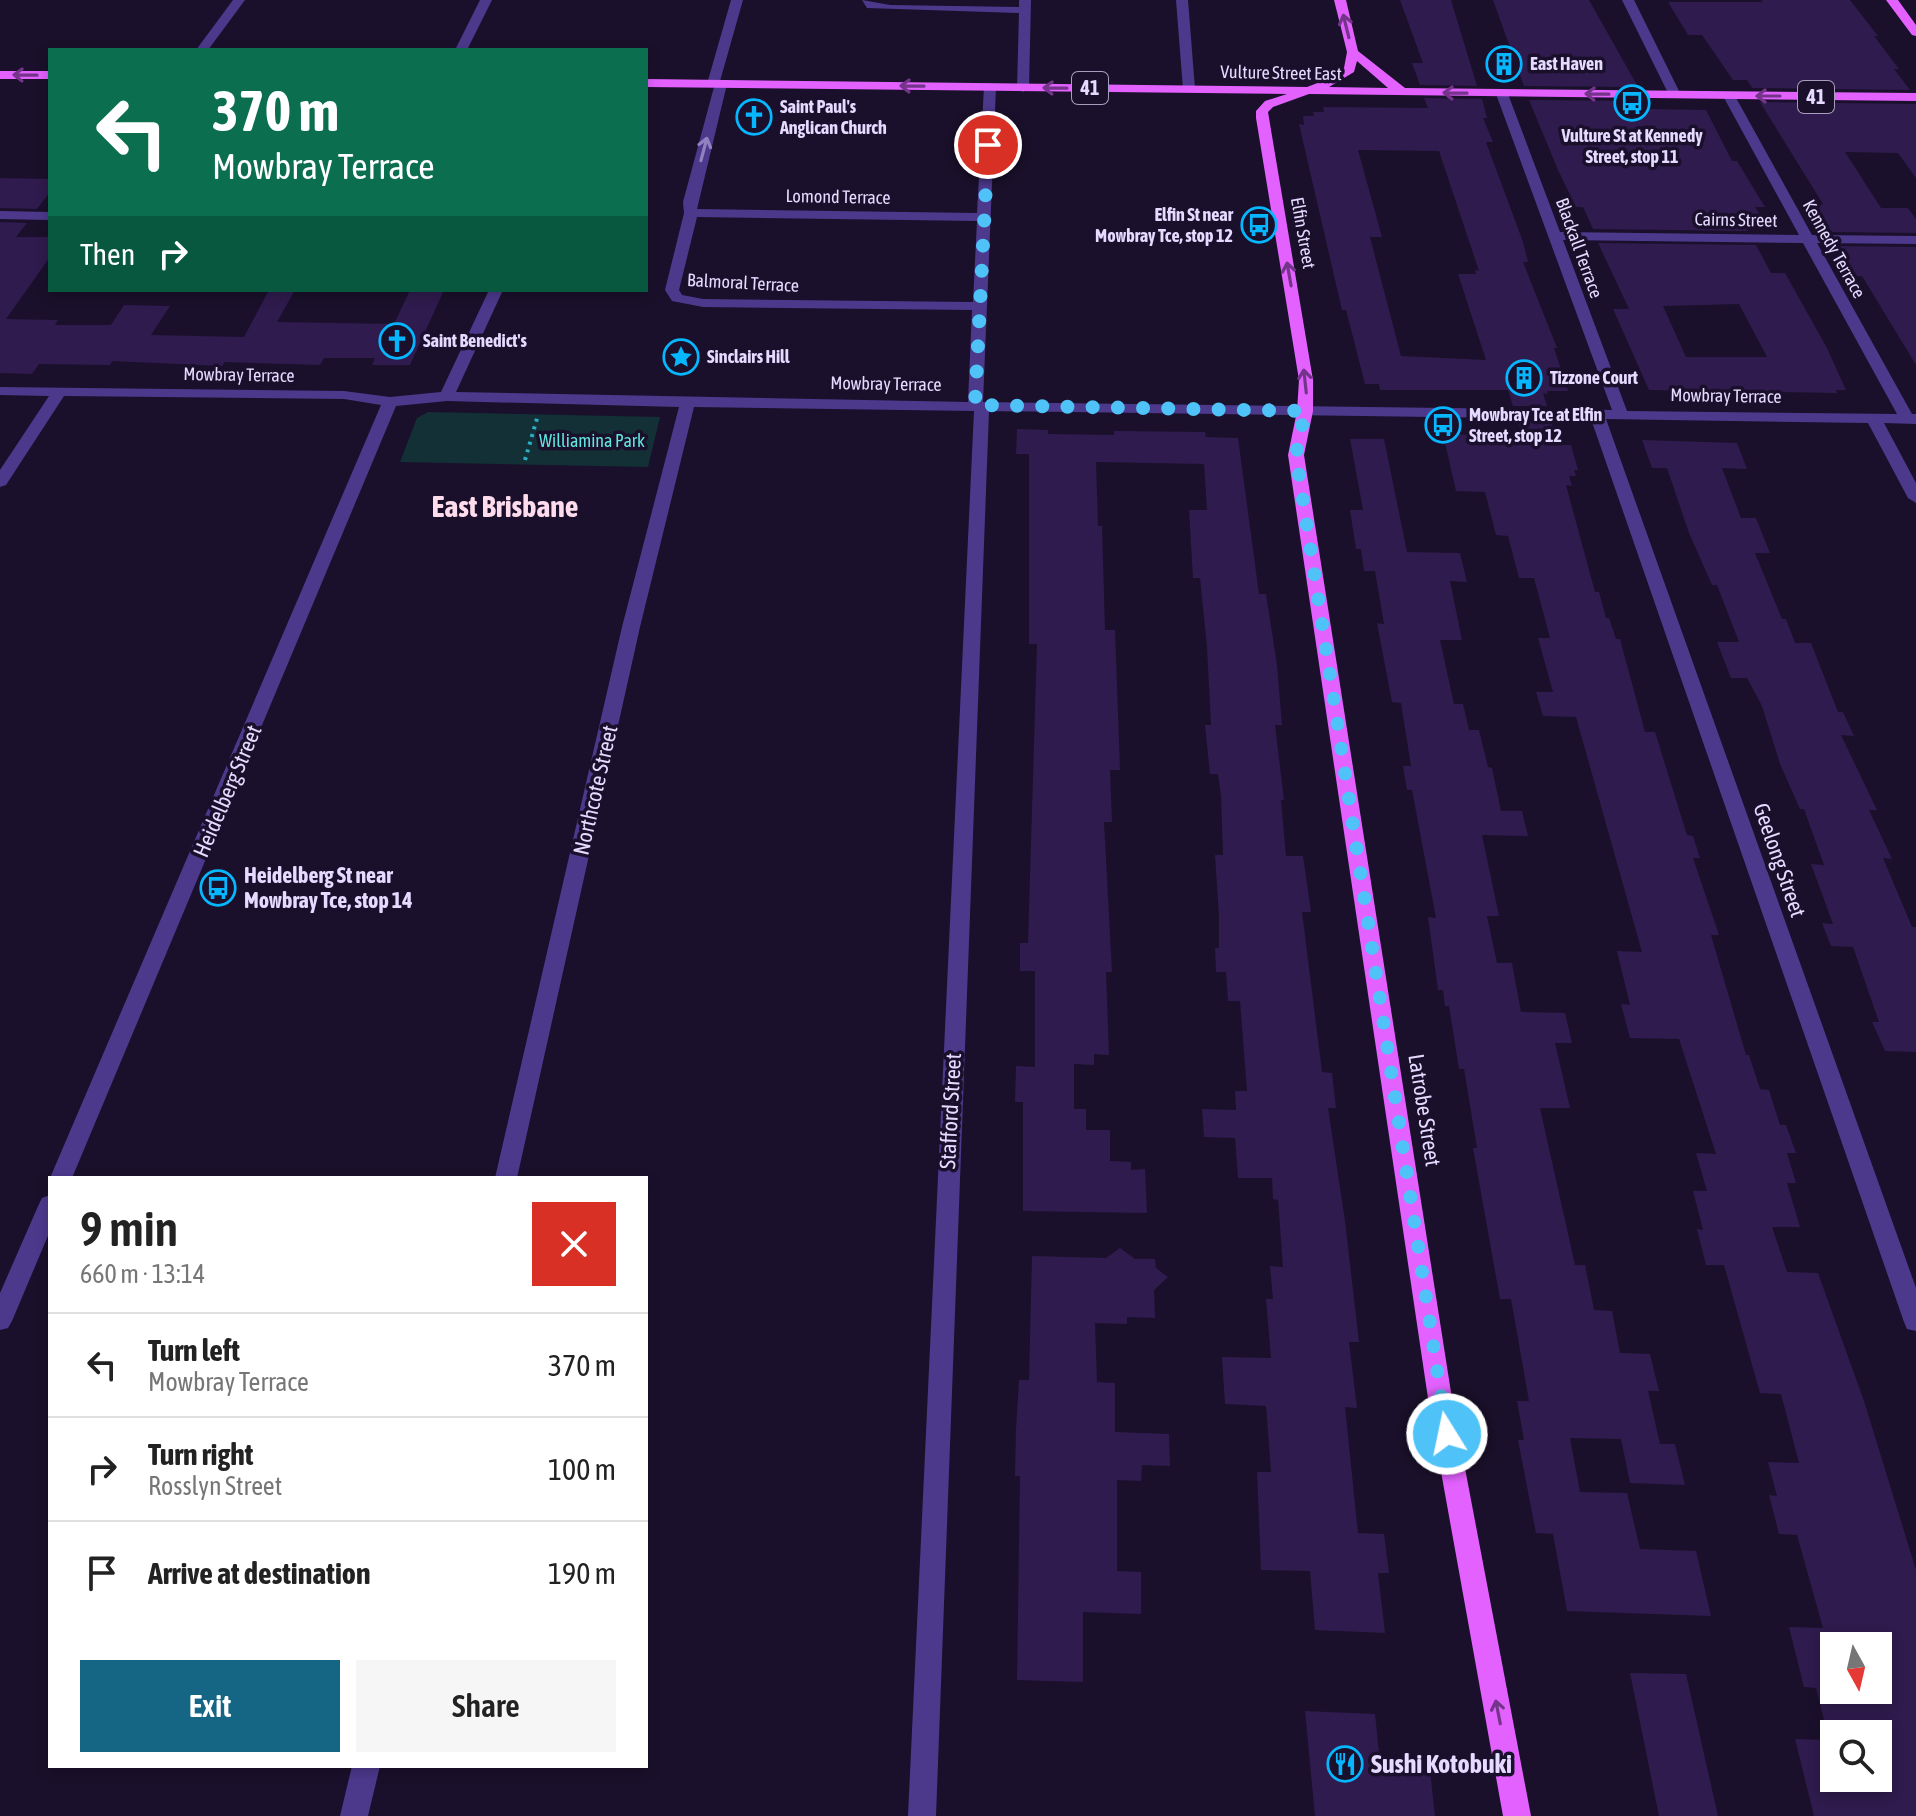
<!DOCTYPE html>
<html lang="en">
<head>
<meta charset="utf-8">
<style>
	body { margin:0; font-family:"Asap Condensed",sans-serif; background:#f6f6f6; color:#222; height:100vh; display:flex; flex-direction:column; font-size:30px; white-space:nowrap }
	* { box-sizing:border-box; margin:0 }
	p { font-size:26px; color:#767676 }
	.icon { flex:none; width:44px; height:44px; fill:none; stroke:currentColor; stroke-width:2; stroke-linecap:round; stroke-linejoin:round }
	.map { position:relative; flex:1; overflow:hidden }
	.panel { position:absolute; left:48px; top:1176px; width:600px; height:592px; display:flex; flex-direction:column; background:#fff; border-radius:0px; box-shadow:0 4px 12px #0003 }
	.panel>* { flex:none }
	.top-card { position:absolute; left:48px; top:48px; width:600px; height:244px; border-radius:0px; box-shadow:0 4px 12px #0003; background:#0b6e4f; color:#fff; overflow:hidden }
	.needle { width:52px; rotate:172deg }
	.fabs { position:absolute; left:1820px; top:1632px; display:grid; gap:16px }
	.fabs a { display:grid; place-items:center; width:72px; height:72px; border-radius:0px; background:#fff; box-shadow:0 4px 12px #0003; font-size:40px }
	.pin { position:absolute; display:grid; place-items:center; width:68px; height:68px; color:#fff; margin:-34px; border:4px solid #fff; border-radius:50%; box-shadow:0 2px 8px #0007 }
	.me { position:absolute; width:88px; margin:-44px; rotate:350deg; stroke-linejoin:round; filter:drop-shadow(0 0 6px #0008) }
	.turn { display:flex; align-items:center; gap:28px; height:168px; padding:0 32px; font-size:36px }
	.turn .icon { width:104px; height:104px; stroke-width:2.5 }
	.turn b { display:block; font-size:56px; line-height:68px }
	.then { display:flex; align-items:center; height:76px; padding:0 32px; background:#0003; gap:16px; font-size:30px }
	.round { display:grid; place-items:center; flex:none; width:84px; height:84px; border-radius:0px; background:#f6f6f6 }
	.summary { display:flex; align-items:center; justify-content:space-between; height:136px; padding:0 32px }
	h1 { font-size:48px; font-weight:600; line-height:60px }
	.action { display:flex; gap:16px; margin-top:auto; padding:16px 32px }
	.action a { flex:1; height:92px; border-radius:0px; background:#156585; color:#fff; font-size:32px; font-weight:600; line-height:92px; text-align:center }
	.action a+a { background:#f6f6f6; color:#222 }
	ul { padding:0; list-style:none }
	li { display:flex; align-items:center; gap:24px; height:104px; padding:0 32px; border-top:2px solid #e0e0e0 }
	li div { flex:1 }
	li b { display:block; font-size:30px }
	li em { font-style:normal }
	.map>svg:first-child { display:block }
</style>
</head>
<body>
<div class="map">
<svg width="1916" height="1816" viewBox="0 0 1916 1816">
	<rect width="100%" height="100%" fill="#1a102b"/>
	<path fill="#123036" d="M428,412l232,5 -12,50 -248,-5 17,-44z"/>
	<path fill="#2f1b4d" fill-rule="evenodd" d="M1400,0h51l26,86 -57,-1 -8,-22h11z
		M1493,0h96l49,87 -114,-1z
		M1761,0h89l28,36h-4l25,33h-5l16,21 -158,-2 -5,-8h-14l-31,-45h-14l-20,-33h95z
		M1424,98l58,1 5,19h-4l10,24h-7l37,100 5,20h-5l34,86h-3l14,43h-21l1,3 -5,-1 4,13h-34l-5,-16h-128l-1,-6h-14l-19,-74h-4l-43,-186 5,1 -1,-9h11l-1,-4h11l-1,-5 105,1zM1358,150l81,1 40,120 -4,-1 1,4h-18l28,86 -85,-4 -31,-119h12z
		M1529,100l116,1 4,8 57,1 26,51h5l28,46h-10l12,19 -22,1 3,4 -155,-2 -10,-22h-7l-18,-37z
		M1760,102l156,2v74l-18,-25 -53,-1 36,56h27l8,11v14l-89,-1 -16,-25 12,-3z
		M0,178l50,1v13l-13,17 -37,-1z
		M0,222l27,1 -11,14h34v20l-44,62 52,1 -3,5h56l13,-20 46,1 -19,29 93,2 25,-47h26l-18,32 117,2 16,-34h34l-34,75h-38l3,-7h-51l-4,7 -95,-3 -3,4 -110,-5 -2,4 -71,-1 -7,10 -32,-1z
		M1598,243l158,2 15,28h14l42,75 19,42h-10l1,3 -188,-3 -36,-81h16zM1739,304l28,53h-81l-23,-51z
		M1835,246l81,1v118l-54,-89h-9z
		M1518,421h33l7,24h13l7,25h-4l2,6h-7l3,10 -6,-1 29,107h4l7,26h3l7,21h4l25,93h10l32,103 6,1 7,22h-7l26,77h-8l35,120h3l11,34 9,1 11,35h6l10,28h-9l9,30h-9l13,44h-28l15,45 31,1 46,128 52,169v246h-102l-19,-77 34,1 -13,-52 -12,-1 -15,-60 34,1 -26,-93 -18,-1 -10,-39 8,1 -9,-34 31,1 -18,-69 -21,-1 -36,-128h-18l-9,-36 6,1 -10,-39h14l-11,-38 20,1 -37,-115 -49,-1 -9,-34 9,1 -13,-54 25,1 -66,-235 -33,-1 -7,-24h17l-15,-54h12l-16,-60h-15l-11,-42 -12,-1 -11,-43 -29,-1 -13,-57 79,2zM1834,1646h44v44h-44zM1834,1734h44v44h-44z
		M1017,429l31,1v4l66,1v-4l91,1 1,5 32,1 21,156h7l11,71 5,60h-7l9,75h-3l5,56h17l8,56h-9l20,160 10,1 4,35h-8l17,113 14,121h-10l8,66 -12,-1 13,126 26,1 5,39h-11l7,60 -70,-3 -5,-59 -49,-1 -4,-98h14l-5,-66 -41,-2 -3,-47 49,1 -5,-59h7l-3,-33 13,1 -5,-67 -5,-1 -1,-21h-34l-3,-40 -31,-1 -2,-28 34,1 -1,-19h12l-7,-90h-12l-2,-29h-10l-1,-24h4v-32l-4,-61h8l-2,-59 -3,-22h-8l-5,-49h6l-4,-78 -7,-69h-7l-4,-68h18l-3,-46 -108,-2 2,64h4l3,104h10l5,140h-10l2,52h-8l8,150h-6l3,83 -15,-1v11l-20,-1v45h12v21h24v31l21,1v8l14,-1 2,44 -124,-2v-109h-8l1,-36 19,1v-96h-15v-28h8l9,-299h-8v-190h-13z
		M1350,439h34l23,113 53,1 7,29 -17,-1 12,59h-22l14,64h9l6,26h10l9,37 4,1 9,43h21l6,25 -46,-1 17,81h-12l10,47h15l9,49 44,1 7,30h-17l15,65h-30l35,157h10l9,45 18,1 8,42 30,1 9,37h-11l12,53h15l10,41 -55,-2 -9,-44 -51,-1 10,54 47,1 13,56 56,2 15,65 -144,-5 -14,-77 -17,-1 -18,-93h6l-7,-39h12l-18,-102h-11l-27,-151h4l-13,-79h-5l-10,-63h-4l-2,-16h-5l-10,-73 8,1 -24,-128h-5l-4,-24h8l-10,-63 -9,-1 -15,-79 7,1 -9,-53h-11l-3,-22h-5l-6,-39h13z
		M1642,440l95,3 10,26 -25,-1 19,50h15l14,35h-15l27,66h4l9,24h16l27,69h5l11,24 -13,-1 36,75h-8l23,49 -9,-1 29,69h4v125l-31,-1 -13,-29h7l-26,-75 -22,-1 -9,-23 11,1 -22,-60 13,1 -20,-56h-4l-20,-45 -18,-58 -15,-28h-16l-14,-36h22l-22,-57h-5l-23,-52 -22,-65h-15z
		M1120,1248l15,11h20l1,9 12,9 -14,13 1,28 -28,-1v7l-32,-1 2,59 18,1v49l54,2 1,32 -28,-1 -1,16 -24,-1v91l24,1v42l-58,-2v70l-66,-2 3,-204h-5l1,-47 3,-49h10l3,-124 74,2z
		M1630,1673l56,1 32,142h-59z
		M1305,1711l70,3 5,48 49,-1 6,55h-120z"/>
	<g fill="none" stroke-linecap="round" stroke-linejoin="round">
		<path stroke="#2baec2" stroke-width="4" stroke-dasharray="3 5" stroke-linecap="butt" d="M525,460l13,-45"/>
		<path fill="#4c398c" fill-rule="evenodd" d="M233,0h12l-37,50h-12z
			M480,0h12l-25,50h-12z
			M731,0h12l-23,81 7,3 -30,125 280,4 7,-126 6,-4 6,4 -13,315 629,8 -116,-316 6,-4 6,4 52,138 239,3 -76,-139 6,-4 6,4 77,139 104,1v8l-99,-1 95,171h4v10l-32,-1 32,60v20l-8,-5 -40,-75 -262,-4 310,869v43l-9,-2 -3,-7 -313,-903 -602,-8 -53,1405h-28l66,-1405 -280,-4 -54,220 -123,551h-22l127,-551 57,-220 -232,-6 -51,5 -324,772h-22l331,-773 -37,-6 -280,-3 -58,89 -6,2v-17l49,-74 -49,-1v-8l344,4 46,6 51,-5 48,-102h14l-47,102 512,10 4,-92 -269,-3 -31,-6 -7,-11 19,-77 -1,-11 31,-115 -7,-3zM697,217l280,4 -4,81 -270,-3 -21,-4 -3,-5zM1563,240l240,3 94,171 -270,-3z
			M862,0l28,5 129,2v-7h12l-2,88 -6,4 -6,-4 2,-75 -152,-5z
			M1176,0h12l7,89 -6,4 -6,-4z
			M1622,0h12l47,95 -2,3 -10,-3z
			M0,211l50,1v8l-50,-1z
			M50,1195v36l-38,90 -4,7 -8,2v-37l39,-89 3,-6z
			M352,1766h28l-12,50h-28z"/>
		<path fill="#e361ff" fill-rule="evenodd" d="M1334,0h12l12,51 47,37 511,5v8l-607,-7 -36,13 -5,5 45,268v31l-9,44 149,950 78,411h-28l-74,-411 -141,-950 9,-44 2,-31 -43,-262v-7l9,-10 22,-7 -641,-7v-8l661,8 21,-8 16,-11 3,-16zM1357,61l31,27 -59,-1 25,-15z
			M1886,0h12l18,25v11l-4,-1z
			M0,71h50v8h-50z"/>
	</g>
	<defs><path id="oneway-shaft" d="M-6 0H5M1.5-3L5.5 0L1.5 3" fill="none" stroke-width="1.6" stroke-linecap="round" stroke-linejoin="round" transform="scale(2)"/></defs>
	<g stroke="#74348a">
		<use href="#oneway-shaft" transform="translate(1346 26) rotate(-104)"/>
		<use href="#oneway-shaft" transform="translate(25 75) rotate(-179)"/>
		<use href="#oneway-shaft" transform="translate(912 86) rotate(-179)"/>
		<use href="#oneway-shaft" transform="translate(1055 88) rotate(-179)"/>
		<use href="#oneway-shaft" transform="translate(1455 93) rotate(-179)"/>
		<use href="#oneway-shaft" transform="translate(1597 94) rotate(-179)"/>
		<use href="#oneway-shaft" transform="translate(1768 96) rotate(-180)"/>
		<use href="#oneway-shaft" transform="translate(1289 274) rotate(-100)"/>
		<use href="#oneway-shaft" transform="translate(1305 381) rotate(-96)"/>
		<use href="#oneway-shaft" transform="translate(1498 1712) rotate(-101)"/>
	</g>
	<use stroke="#9181c0" href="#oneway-shaft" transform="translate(704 149) rotate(-75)"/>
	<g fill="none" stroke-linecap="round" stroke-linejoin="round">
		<path stroke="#4fc3f7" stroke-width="14" stroke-dasharray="0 25.2" d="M988,145l-13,260 330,6 -9,44 151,979"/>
	</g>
	<defs>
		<symbol id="building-ring" viewBox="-11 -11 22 22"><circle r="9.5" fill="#1a102b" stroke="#06b6ff" stroke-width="1.5"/><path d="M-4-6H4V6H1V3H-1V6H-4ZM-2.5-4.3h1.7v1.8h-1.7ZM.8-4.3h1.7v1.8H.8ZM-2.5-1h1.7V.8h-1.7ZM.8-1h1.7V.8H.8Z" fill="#06b6ff"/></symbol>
		<symbol id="bus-ring" viewBox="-11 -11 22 22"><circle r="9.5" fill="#1a102b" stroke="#06b6ff" stroke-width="1.5"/><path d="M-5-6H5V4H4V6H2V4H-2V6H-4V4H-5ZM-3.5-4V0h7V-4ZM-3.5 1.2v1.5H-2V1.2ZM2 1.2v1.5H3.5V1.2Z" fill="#06b6ff"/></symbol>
		<symbol id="church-ring" viewBox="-11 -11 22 22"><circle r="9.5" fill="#1a102b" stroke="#06b6ff" stroke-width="1.5"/><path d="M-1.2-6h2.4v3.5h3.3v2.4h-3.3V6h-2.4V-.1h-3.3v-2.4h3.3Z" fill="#06b6ff"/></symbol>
		<symbol id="sight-ring" viewBox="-11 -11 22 22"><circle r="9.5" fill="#1a102b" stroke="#06b6ff" stroke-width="1.5"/><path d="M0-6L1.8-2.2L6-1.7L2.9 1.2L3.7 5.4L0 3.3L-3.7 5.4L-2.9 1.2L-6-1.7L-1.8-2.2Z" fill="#06b6ff"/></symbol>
		<symbol id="restaurant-ring" viewBox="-11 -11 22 22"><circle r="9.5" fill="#1a102b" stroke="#06b6ff" stroke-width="1.5"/><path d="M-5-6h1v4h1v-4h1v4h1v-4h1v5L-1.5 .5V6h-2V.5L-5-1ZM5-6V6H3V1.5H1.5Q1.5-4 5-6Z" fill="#06b6ff"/></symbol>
	</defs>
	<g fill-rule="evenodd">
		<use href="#building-ring" x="1484" y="44" width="40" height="40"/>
		<use href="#bus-ring" x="1612" y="83" width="40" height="40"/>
		<use href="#church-ring" x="734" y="97" width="40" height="40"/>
		<use href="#bus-ring" x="1239" y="205" width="40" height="40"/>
		<use href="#church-ring" x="377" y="321" width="40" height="40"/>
		<use href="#sight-ring" x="661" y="337" width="40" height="40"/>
		<use href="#building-ring" x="1504" y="358" width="40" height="40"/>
		<use href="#bus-ring" x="1423" y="405" width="40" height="40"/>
		<use href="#bus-ring" x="198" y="868" width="40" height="40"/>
		<use href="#restaurant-ring" x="1325" y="1744" width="40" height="40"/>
	</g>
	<g text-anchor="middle" stroke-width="7" stroke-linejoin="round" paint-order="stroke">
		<g font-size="18" font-weight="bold" fill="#e5daff" stroke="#1a102b" text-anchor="start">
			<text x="1530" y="70">East Haven</text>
			<text x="780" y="113">Saint Paul's<tspan x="780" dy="21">Anglican Church</tspan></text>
			<text x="1632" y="142" text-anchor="middle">Vulture St at Kennedy<tspan x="1632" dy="21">Street, stop 11</tspan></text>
			<text x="1233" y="221" text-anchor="end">Elfin St near<tspan x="1233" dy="21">Mowbray Tce, stop 12</tspan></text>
			<text x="423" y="347">Saint Benedict's</text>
			<text x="707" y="363">Sinclairs Hill</text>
			<text x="1550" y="384">Tizzone Court</text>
			<text x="1469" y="421">Mowbray Tce at Elfin<tspan x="1469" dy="21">Street, stop 12</tspan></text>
		</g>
		<g font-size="18" fill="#e5daff" stroke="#1a102b">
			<text transform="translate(1281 73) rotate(1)" y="6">Vulture Street East</text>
			<text transform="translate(838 197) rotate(1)" y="6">Lomond Terrace</text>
			<text transform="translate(1736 220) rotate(1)" y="6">Cairns Street</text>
			<text transform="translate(1303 233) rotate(80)" y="6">Elfin Street</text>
			<text transform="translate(1579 248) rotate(70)" y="6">Blackall Terrace</text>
			<text transform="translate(1834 249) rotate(61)" y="6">Kennedy Terrace</text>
			<text transform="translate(743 283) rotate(3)" y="6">Balmoral Terrace</text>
			<text transform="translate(239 375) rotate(1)" y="6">Mowbray Terrace</text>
			<text transform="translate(886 384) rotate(1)" y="6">Mowbray Terrace</text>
			<text transform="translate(1726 396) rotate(1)" y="6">Mowbray Terrace</text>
		</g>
		<g font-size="18" fill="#5fe6de" stroke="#1a102b">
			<text x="592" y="447">Williamina Park</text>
		</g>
		<g fill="#1a102b" stroke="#a89dbf" stroke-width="2">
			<rect x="1072" y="72" width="36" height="32" rx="6"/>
			<rect x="1798" y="81" width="36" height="32" rx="6"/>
		</g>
		<g font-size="20" font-weight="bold" fill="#e5daff">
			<text x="1090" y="95">41</text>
			<text x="1816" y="104">41</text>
		</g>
		<g font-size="22" fill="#e5daff" stroke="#1a102b">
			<text transform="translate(595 790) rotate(-77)" y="8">Northcote Street</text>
			<text transform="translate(227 791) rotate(-67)" y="8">Heidelberg Street</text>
			<text transform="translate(1780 860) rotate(71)" y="8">Geelong Street</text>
			<text transform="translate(1425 1110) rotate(81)" y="8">Latrobe Street</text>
			<text transform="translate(950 1111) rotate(-87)" y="8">Stafford Street</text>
		</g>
		<g font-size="22" font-weight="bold" fill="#e5daff" stroke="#1a102b" text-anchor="start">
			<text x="244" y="883">Heidelberg St near<tspan x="244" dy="25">Mowbray Tce, stop 14</tspan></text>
		</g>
		<g font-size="26" font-weight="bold" fill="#e5daff" stroke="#1a102b" text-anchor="start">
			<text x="1371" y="1773">Sushi Kotobuki</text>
		</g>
		<g font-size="30" font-weight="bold" fill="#ffdcec" stroke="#1a102b">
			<text x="505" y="517">East Brisbane</text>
		</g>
	</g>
</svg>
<div class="fabs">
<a><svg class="needle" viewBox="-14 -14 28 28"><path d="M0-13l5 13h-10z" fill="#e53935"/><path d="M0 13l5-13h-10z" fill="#767676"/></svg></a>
<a><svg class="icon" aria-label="search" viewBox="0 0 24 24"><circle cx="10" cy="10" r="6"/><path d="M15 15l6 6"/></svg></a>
</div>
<div class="pin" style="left:988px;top:145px;background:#d93025"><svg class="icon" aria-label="arrive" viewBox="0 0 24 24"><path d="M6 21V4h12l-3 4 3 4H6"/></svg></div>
<svg class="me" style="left:1447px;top:1434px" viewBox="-20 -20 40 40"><circle r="17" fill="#4fc3f7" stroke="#fff" stroke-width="3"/><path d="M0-11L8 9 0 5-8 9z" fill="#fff"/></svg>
<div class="top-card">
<div class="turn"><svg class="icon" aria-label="left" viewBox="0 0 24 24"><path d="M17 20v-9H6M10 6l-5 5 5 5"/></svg><div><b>370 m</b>Mowbray Terrace</div></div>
<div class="then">Then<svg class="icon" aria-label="right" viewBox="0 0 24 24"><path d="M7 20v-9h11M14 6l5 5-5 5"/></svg></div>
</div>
<section class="panel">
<div class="summary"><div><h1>9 min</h1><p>660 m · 13:14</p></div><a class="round" style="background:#d93025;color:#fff"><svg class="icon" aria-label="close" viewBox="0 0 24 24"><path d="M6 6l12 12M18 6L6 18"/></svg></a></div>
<ul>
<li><svg class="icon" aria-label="left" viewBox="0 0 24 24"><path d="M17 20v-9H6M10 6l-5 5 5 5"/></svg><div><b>Turn left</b><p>Mowbray Terrace</p></div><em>370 m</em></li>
<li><svg class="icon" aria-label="right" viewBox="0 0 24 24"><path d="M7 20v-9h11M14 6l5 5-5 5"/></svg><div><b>Turn right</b><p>Rosslyn Street</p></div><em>100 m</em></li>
<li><svg class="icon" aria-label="arrive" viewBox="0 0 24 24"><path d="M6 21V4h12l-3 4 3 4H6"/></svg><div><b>Arrive at destination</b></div><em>190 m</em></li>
</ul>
<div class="action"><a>Exit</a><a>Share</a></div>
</section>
</div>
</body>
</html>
